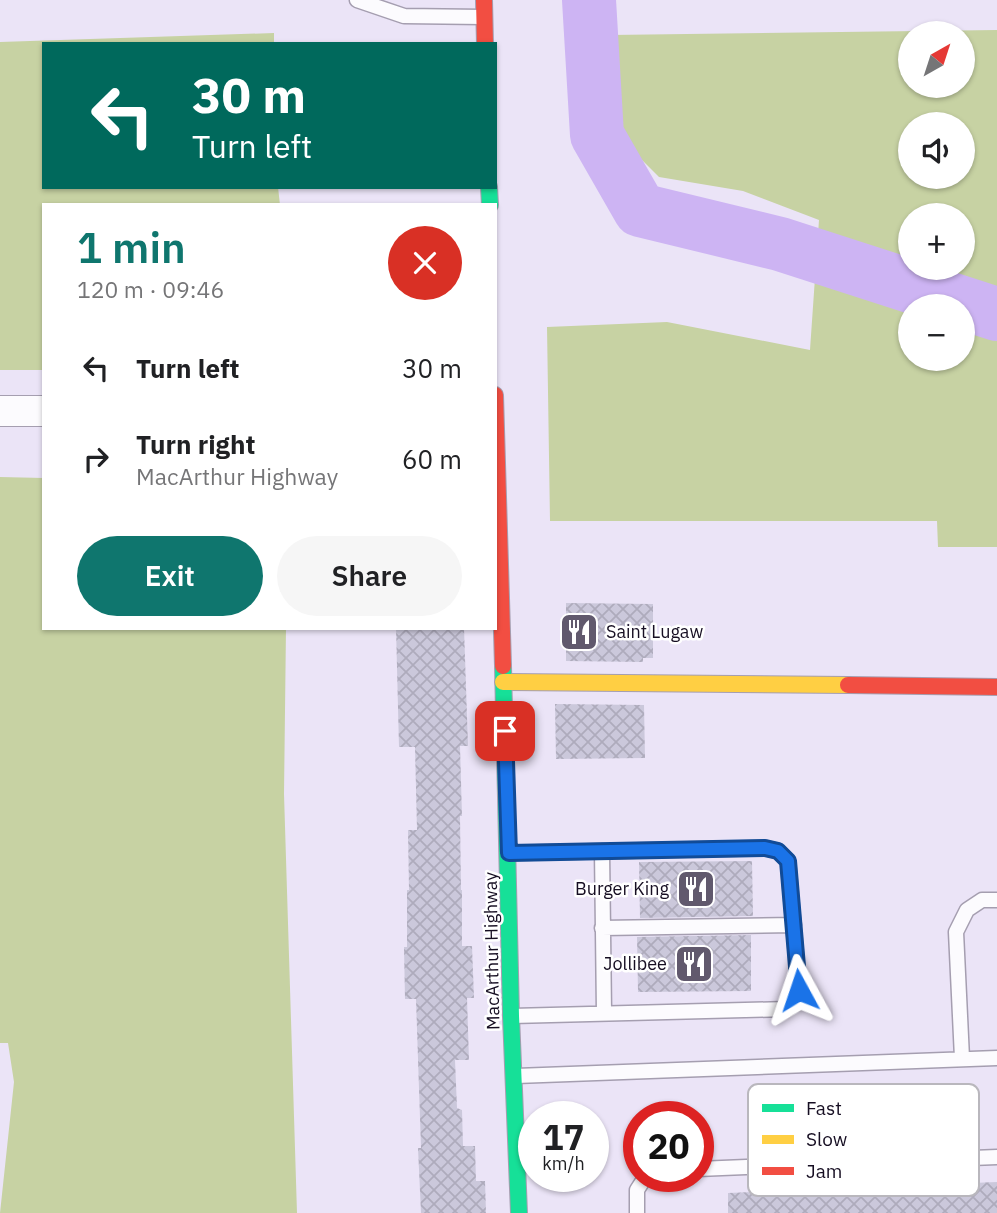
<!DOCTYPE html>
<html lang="en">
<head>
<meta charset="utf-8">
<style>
	body { margin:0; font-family:"IBM Plex Sans",sans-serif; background:#f6f6f6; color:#202124; height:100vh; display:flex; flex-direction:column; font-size:26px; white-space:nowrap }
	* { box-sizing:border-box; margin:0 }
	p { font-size:23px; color:#757577 }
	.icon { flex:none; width:38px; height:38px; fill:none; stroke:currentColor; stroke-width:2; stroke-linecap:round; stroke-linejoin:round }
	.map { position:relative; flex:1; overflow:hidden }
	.drawer { position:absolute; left:42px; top:203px; width:455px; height:427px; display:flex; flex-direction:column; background:#fff; border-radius:0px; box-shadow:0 2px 5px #0004 }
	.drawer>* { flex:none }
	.guide { position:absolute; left:42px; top:42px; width:455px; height:147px; border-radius:0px; box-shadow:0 2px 5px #0004; background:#00695c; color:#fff; overflow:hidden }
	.needle { width:46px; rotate:39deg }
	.tools { position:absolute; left:898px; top:21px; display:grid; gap:14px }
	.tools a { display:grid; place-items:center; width:77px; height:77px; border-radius:50%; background:#fff; box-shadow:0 2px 5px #0004; font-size:35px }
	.speed { position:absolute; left:518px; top:1101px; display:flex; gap:14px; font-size:35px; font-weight:700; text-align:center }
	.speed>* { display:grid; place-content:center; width:91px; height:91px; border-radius:50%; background:#fff; box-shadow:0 2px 5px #0004; line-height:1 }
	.speed small { font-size:18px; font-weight:400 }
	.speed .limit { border:10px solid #d22; background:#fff; color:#111 }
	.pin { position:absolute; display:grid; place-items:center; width:60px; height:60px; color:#fff; margin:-30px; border-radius:14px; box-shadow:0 4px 10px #0006 }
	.me { position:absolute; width:77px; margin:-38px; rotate:355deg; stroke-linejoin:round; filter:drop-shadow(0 0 5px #0008) }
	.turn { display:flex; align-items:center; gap:24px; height:147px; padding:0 35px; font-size:32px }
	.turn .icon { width:91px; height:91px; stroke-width:2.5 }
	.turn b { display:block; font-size:49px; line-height:60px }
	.round { display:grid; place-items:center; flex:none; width:74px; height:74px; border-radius:37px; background:#f6f6f6 }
	.head { display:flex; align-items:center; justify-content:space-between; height:119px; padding:0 35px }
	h1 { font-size:42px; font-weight:600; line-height:52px; color:#0f766e }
	.cta { display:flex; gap:14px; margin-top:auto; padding:14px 35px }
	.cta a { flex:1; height:80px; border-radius:42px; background:#0f766e; color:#fff; font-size:28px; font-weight:600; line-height:80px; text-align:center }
	.cta a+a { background:#f6f6f6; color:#202124 }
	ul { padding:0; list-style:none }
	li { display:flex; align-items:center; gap:21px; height:91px; padding:0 35px }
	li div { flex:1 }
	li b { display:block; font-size:26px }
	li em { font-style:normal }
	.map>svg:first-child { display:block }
</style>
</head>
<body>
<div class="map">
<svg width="997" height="1213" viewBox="0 0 997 1213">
	<defs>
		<pattern id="building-cross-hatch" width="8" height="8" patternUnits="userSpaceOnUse" patternTransform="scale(1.75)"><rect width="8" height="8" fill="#cbc8db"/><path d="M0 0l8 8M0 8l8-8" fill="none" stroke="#aeabbc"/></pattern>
	</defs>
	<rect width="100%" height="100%" fill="#ebe4f7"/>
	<path fill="#c7d2a3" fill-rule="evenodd" d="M997,30v517h-59l-1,-26h-387l-3,-194 120,-5 143,28 9,-130 -76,-29 -84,-14 -35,-35 -14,-107zM962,33v53h-52v-53zM962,124v53h-52v-53zM962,215v53h-52v-53zM962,306v53h-52v-53z
		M274,33v11h-230v143h234l2,18h-236v165h-44v-328z
		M0,477l44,1v150h242l-2,166 13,419h-297l14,-131 -6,-39h-8z"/>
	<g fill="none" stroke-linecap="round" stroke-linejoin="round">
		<path stroke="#cdb4f3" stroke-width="54" d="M589,0l8,135 43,75 140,34 217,70"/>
	</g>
	<path fill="url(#building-cross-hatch)" d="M566,603l87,1v54h-10v4l-77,-1z
		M396,628h68l4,118h-8l2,70h-2l1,74h1v56h10l2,52h-7l2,62h-14l2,48 5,2 1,36h12l1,35h9l1,32h-65l-3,-65h3l-5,-149h-11l-1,-52h3v-57h2l-1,-60h9l-2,-83h-16z
		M555,704l89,1 1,53 -89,1z
		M752,861l1,55 -113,2 -1,-56z
		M751,935v56l-113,1 -1,-55z
		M997,1182v31h-269v-20z"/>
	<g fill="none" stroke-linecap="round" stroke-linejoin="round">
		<defs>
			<path id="lane" d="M357,0l47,16 79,1
				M602,851l2,162
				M509,853l256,-5 13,3 10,10 11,129 -3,11 -9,8 -275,7
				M602,928l192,-3
				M962,1058l-6,-126 11,-22 15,-10h15
				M516,1076l481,-18
				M698,1169l299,-12
				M637,1213v-23l9,-14"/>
			<path id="street" d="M0,411h44"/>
			<path id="fast" d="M489,187l1,18
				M503,666l8,350 8,197"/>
			<path id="slow" d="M503,682l345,3"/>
			<path id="jam" d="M484,0l1,44
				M495,395l8,271
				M848,685l149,2"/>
		</defs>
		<use href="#lane" stroke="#a59eb0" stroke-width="17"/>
		<use href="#street" stroke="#a59eb0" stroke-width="32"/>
		<use href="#fast" stroke="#a59eb0" stroke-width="18"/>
		<use href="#slow" stroke="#a59eb0" stroke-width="18"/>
		<use href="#jam" stroke="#a59eb0" stroke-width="18"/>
		<use href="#lane" stroke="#fcfbfe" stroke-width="14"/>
		<use href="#street" stroke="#fcfbfe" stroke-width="30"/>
		<use href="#fast" stroke="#16e098" stroke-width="16"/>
		<use href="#slow" stroke="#ffcf43" stroke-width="16"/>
		<use href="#jam" stroke="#f24e42" stroke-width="16"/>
	</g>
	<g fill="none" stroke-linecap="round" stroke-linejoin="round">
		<defs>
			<path id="route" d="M505,731l4,122 256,-5 13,3 10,10 11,129"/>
		</defs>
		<use href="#route" stroke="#114b97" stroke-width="18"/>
		<use href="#route" stroke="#1a73e8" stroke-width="12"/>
	</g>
	<defs>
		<symbol id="restaurant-square" viewBox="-11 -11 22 22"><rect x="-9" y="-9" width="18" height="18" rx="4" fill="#61596d" stroke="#fff"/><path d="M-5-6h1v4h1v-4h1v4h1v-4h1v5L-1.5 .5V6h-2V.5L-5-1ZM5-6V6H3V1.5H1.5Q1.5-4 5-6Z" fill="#fff"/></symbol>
	</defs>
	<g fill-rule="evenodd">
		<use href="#restaurant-square" x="557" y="610" width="44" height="44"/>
		<use href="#restaurant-square" x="674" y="867" width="44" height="44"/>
		<use href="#restaurant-square" x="672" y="942" width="44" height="44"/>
	</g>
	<g text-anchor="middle" stroke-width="5" stroke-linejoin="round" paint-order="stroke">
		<g font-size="18" fill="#160e22" stroke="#fff" text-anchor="end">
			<text x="606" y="638" text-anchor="start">Saint Lugaw</text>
			<text x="669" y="895">Burger King</text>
			<text x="667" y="970">Jollibee</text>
		</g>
		<g font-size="18" fill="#160e22" stroke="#fff">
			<text transform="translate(492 951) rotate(-91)" y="6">MacArthur Highway</text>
		</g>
	</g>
	<rect x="748" y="1084" width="231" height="112" rx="10" fill="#fff" stroke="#b9b7bd" stroke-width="2"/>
	<rect x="762" y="1104" width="32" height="8" fill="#16e098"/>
	<rect x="762" y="1135" width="32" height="9" fill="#ffcf43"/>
	<rect x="762" y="1167" width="32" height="8" fill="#f24e42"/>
	<g font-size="19" fill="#160e22">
		<text x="806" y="1115">Fast</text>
		<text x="806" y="1146">Slow</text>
		<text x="806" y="1178">Jam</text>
	</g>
</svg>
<div class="tools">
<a><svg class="needle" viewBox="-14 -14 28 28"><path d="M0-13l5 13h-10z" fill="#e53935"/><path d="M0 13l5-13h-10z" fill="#757577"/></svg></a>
<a><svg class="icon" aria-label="sound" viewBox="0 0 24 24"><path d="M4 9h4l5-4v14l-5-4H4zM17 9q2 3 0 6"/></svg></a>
<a>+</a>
<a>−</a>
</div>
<div class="speed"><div>17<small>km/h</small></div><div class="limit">20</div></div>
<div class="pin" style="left:505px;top:731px;background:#d93025"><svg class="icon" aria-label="arrive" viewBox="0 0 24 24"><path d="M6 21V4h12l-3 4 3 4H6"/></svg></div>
<svg class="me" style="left:799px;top:990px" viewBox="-20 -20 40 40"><path d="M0-17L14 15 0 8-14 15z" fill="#1a73e8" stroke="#fff" stroke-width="4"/></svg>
<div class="guide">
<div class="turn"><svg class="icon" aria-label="left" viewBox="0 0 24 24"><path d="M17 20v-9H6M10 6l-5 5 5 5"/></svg><div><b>30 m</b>Turn left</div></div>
</div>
<section class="drawer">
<div class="head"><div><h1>1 min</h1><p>120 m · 09:46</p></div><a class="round" style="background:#d93025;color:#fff"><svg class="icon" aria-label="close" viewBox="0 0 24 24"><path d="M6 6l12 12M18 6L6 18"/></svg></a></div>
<ul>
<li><svg class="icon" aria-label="left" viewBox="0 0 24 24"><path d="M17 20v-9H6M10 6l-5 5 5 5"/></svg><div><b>Turn left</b></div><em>30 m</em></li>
<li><svg class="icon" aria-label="right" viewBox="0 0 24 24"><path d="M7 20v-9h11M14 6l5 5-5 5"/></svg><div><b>Turn right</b><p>MacArthur Highway</p></div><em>60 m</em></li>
</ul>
<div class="cta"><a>Exit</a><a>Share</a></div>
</section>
</div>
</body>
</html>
